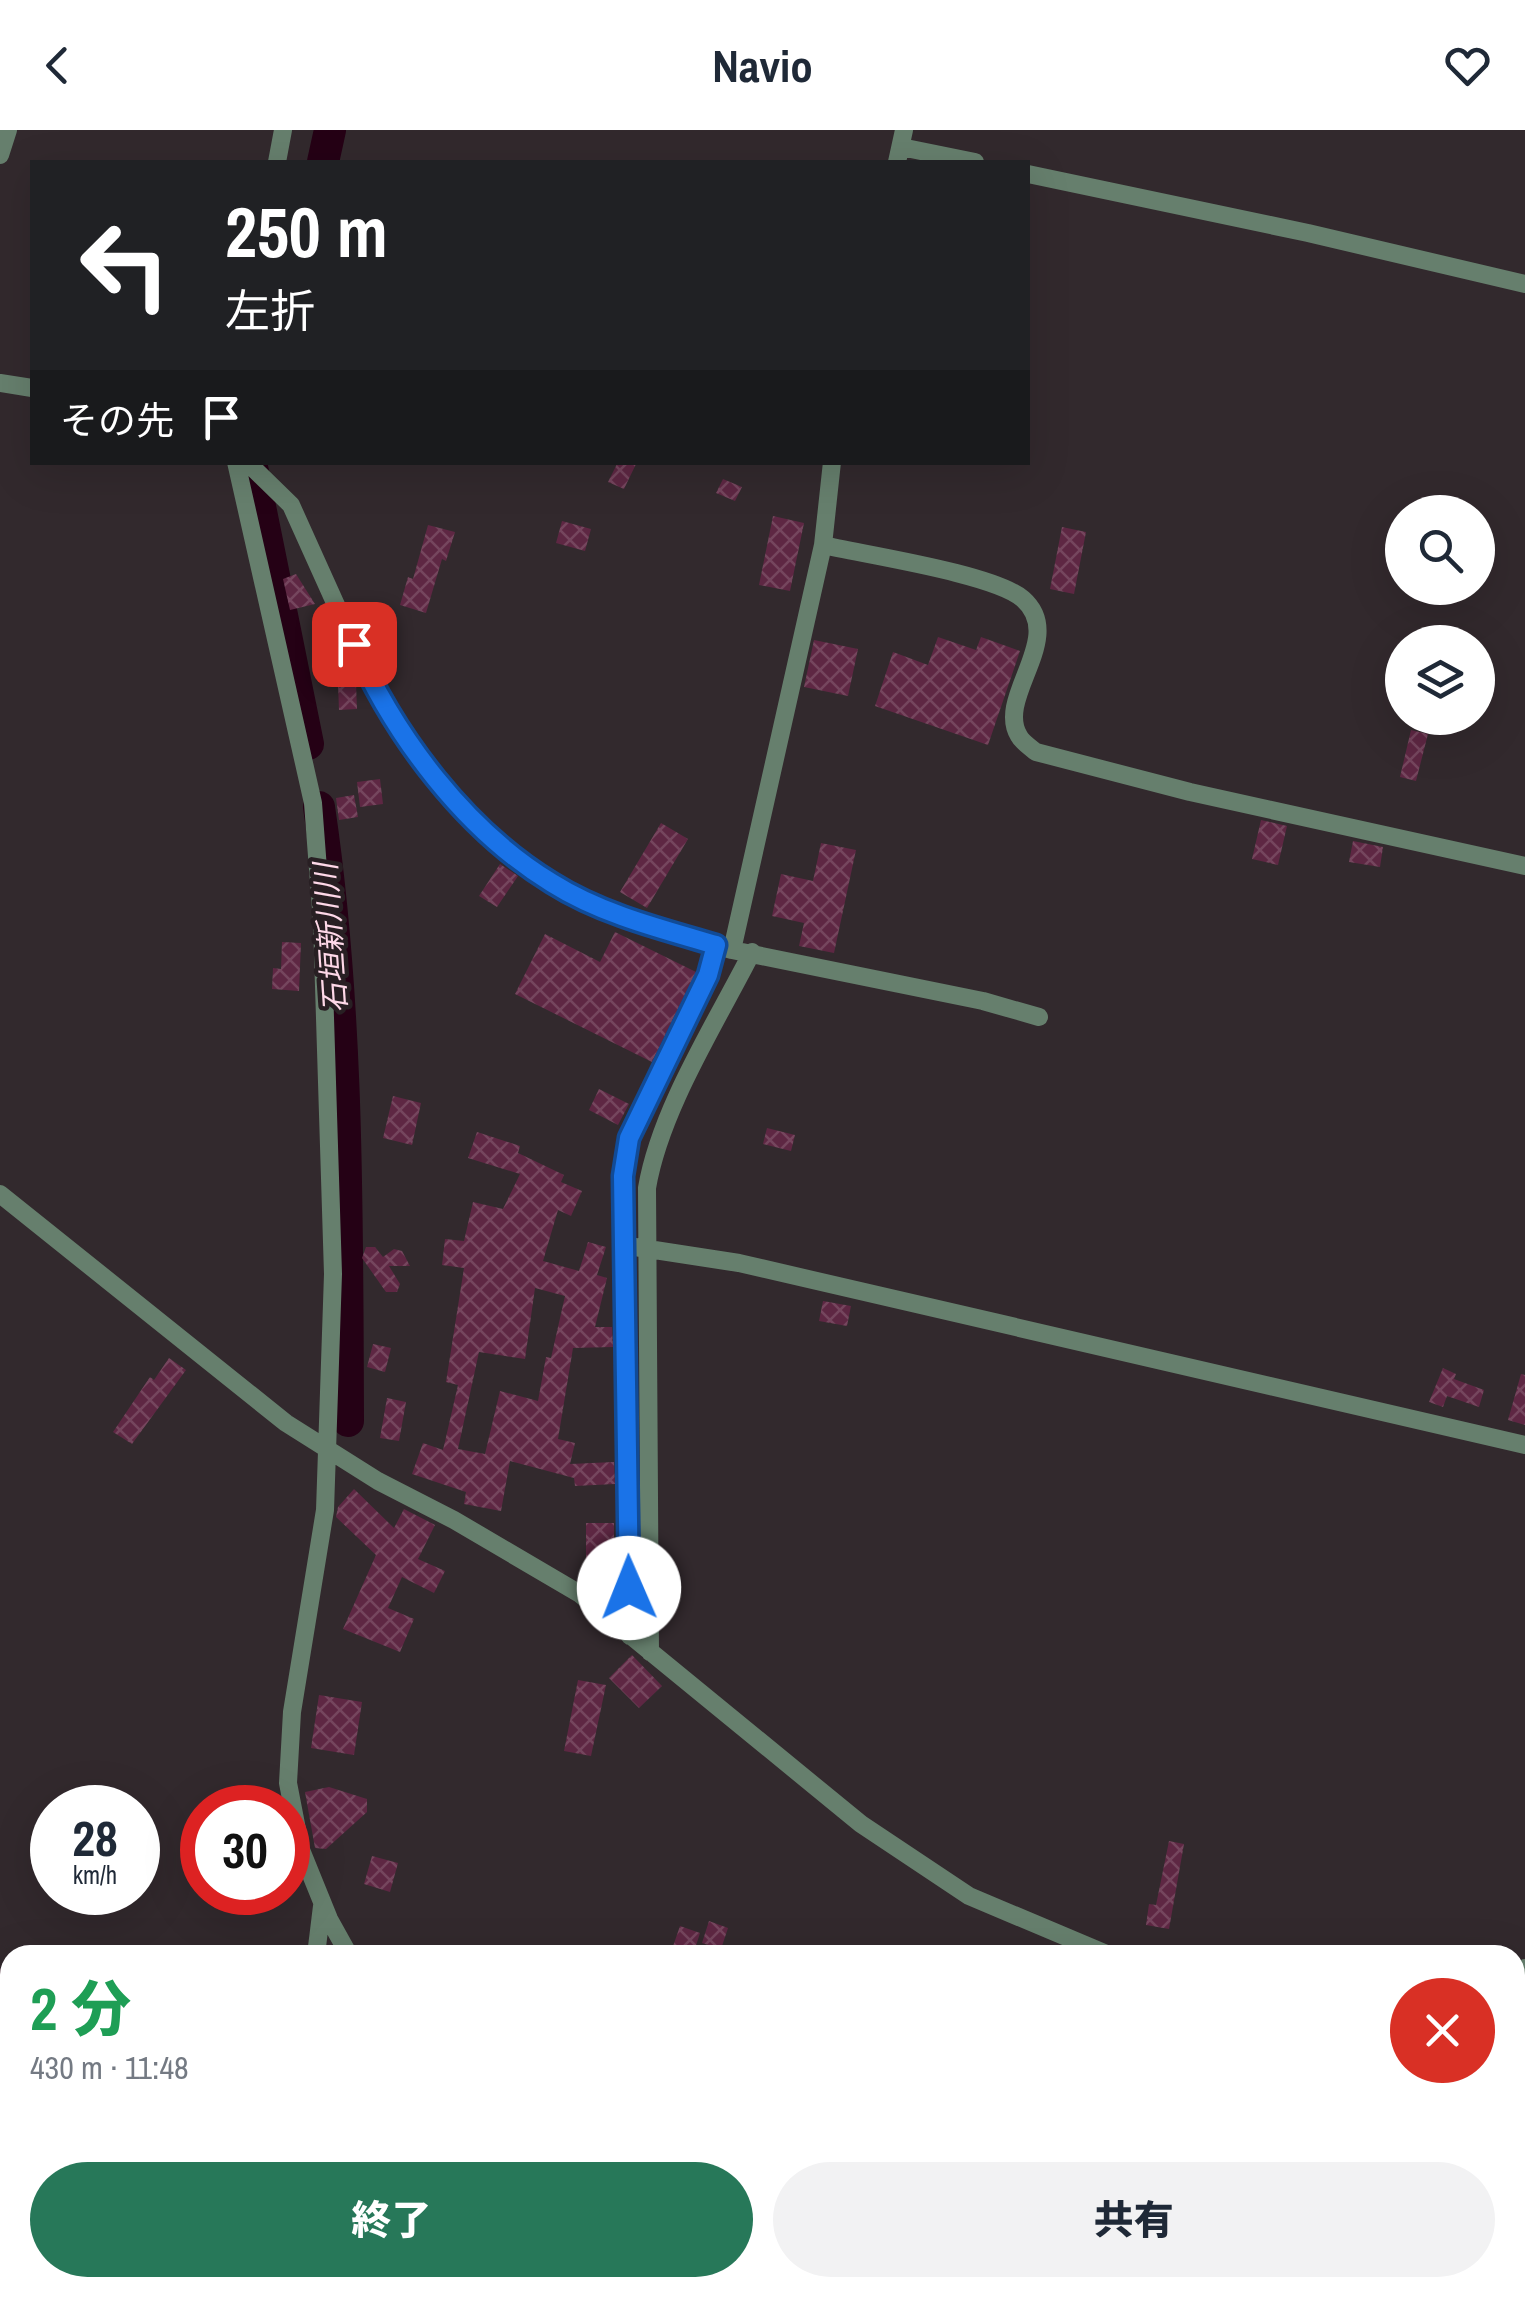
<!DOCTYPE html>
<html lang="ja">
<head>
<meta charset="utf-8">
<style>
	body { margin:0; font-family:"Archivo Narrow","Noto Sans JP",sans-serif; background:#f2f2f3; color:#1f2937; height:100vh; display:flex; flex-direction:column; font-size:38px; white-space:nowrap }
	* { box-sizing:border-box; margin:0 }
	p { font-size:32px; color:#747a83 }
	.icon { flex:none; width:55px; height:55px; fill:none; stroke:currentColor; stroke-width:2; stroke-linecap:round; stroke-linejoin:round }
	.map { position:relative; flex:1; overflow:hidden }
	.drawer { position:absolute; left:0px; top:1815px; width:1525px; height:352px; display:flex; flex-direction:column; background:#fff; border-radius:30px 30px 0 0; box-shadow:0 10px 40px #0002 }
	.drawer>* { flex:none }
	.top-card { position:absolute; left:30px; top:30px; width:1000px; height:305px; border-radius:0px; box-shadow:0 10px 40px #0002; background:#202124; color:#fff; overflow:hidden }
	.buttons { position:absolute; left:1385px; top:365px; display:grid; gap:20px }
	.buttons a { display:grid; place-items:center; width:110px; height:110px; border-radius:50%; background:#fff; box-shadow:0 10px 40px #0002; font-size:50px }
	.speed { position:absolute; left:30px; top:1655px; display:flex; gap:20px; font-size:50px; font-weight:700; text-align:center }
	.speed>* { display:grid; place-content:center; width:130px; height:130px; border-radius:50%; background:#fff; box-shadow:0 10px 40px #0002; line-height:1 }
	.speed small { font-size:25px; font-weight:400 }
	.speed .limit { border:15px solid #d22; background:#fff; color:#111 }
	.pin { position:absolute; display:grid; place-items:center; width:85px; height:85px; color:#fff; margin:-42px; border-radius:20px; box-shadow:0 5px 15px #0006 }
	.me { position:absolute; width:110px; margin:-55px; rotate:359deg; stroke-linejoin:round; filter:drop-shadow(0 0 8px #0008) }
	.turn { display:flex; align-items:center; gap:35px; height:210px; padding:0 30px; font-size:45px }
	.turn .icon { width:130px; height:130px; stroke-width:2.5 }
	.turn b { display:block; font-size:70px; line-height:85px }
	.then { display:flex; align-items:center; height:95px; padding:0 30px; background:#0003; gap:20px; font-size:38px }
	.round { display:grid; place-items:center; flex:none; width:105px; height:105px; border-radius:52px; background:#f2f2f3 }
	.summary { display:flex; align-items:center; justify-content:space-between; height:170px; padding:0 30px }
	h1 { font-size:60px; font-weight:800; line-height:75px; color:#1e9e55 }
	.action { display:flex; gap:20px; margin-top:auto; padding:20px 30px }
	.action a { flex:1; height:115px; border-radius:60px; background:#277859; color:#fff; font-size:40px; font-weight:800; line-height:115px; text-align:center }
	.action a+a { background:#f2f2f3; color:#1f2937 }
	header { display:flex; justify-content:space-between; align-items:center; height:130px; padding:0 30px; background:#fff; font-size:45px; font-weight:800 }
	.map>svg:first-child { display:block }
</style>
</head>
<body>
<header><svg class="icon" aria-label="back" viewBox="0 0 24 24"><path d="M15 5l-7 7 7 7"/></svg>Navio<svg class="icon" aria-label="heart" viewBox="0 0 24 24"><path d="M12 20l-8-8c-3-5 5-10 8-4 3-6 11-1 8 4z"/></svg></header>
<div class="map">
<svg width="1525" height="2167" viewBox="0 0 1525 2167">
	<defs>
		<pattern id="grass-dots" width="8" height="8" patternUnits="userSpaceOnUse" patternTransform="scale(2.5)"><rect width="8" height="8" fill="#522f3f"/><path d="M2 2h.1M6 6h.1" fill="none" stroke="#6b4d5a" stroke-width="1.8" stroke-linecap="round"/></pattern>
		<pattern id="building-cross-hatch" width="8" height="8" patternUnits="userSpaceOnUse" patternTransform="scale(2.5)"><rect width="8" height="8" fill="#5e2743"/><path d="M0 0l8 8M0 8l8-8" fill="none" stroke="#75465e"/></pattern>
	</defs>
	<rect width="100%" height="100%" fill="#32292d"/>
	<path fill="url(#grass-dots)" d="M0,1838l10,12v238l-10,23z"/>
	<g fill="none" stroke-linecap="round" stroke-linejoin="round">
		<path stroke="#250115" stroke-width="32" d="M323,32l7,-32
			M251,332l57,282
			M319,677c30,202 28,409 29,614"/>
	</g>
	<path fill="url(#building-cross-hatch)" fill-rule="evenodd" d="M618,332h19l-13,27 -16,-7z
		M723,349l19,8 -7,14 -19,-8z
		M773,386l31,7 -14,68 -31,-6z
		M562,391l29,8 -6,22 -29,-8z
		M428,395l27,7 -9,29 -4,-2 -16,54 -26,-8 8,-28 5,2z
		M1062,397l24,5 -12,62 -24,-5z
		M296,444l19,30 -25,6 -7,-31z
		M938,507l38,13 5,-13 39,14 -32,94 -113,-39 18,-54 35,13z
		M814,510l44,9 -10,47 -44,-9z
		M356,553l1,26 -18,1 -1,-26z
		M1411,600l17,4 -12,47 -16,-4z
		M380,649l3,25 -23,3 -3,-25z
		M354,665l4,22 -19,3 -3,-22z
		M1261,690l26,6 -9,39 -26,-6z
		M661,693l27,16 -41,69 -27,-16z
		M1353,711l30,6 -3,20 -31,-5z
		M821,713l35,7 -22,103 -35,-7 5,-23 -32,-7 9,-42 32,7z
		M500,734l18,12 -21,31 -18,-11z
		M615,802l81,40 -44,90 -137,-68 30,-60 55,28z
		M282,812l19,1 -2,48 -27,-2 1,-21 8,1z
		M599,959l30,15 -11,21 -29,-15z
		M393,966l28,7 -9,42 -29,-7z
		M767,998l28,7 -4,16 -28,-7z
		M477,1002l43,14 -2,7 46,22 -3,7 21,9 -11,25 -13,-6 -15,51 36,10 9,-29 18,5 -9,28 10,3 -12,49h17l1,20 -40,1 -15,91 17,4 -5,21 44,-2 1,22 -40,2 -1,-8 -64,-17 -9,50 -37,-7 2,-12 -54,-18 11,-31 20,7 15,-65 -12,-3 18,-114 -22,-3 3,-26 19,2 9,-39 30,7 17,-35 -52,-16zM535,1158l30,8 -14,62 -5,-1 -8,44 -38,-10 -15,63 -27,-5 21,-97 46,7z
		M366,1117h9l8,10 11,-8 8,2 8,15h-21l11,18 -3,8h-11l-24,-34z
		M823,1171l28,5 -4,20 -28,-5z
		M373,1214l18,4 -6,24 -18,-5z
		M169,1228l17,12 -54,74 -19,-12 37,-55 4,3z
		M1443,1238l13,6 -2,5 30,11 -5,17 -32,-11 -4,11 -14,-5z
		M1521,1244l4,1v50l-17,-5z
		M387,1268l19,4 -7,39 -19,-3z
		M354,1359l40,39 10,-19 31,16 -17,34 27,12 -11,22 -32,-16 -14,31 26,11 -14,33 -57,-23 33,-74 -40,-38 2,-10z
		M586,1393h28v54h-28z
		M632,1525l30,31 -23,22 -30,-30z
		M578,1550l28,5 -15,71 -27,-5z
		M319,1565l43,7 -8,53 -43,-7z
		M329,1657l38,12v13l-41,37 -11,-1 -10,-56z
		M1169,1711l15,3 -15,85 -23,-4 3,-21 7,1z
		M372,1726l26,7 -8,29 -26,-8z
		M709,1791l19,7 -7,21 -19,-6z
		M680,1796l20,7 -7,22h-23z"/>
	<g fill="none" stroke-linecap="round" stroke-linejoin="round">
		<path stroke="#667f6d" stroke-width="18" d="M901,17l74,15
			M0,25l8,-25
			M277,32l6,-32
			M897,32l7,-32
			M1028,44l280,59 217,51
			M0,253l32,5
			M236,332l77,341 9,119 11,352 -8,236 -33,202 -4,71 13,67 28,69 20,36
			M247,332l44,43 77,171 22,37 42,59 39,46 40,38 44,30 99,41 78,23 251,51 56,16
			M823,415c43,10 172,29 200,54 44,39 -28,98 -4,137 3,6 12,12 17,16l154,40 335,74
			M732,820l91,-405 9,-83
			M0,1064l286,229 92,58 76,39 126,74 281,230 108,72 140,59
			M622,1115l117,18 786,182
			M630,1506l-7,-459 6,-39 80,-163 7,-30
			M650,1522l-3,-464c13,-78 69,-165 105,-236
			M316,1825l6,-49
			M1515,1883l10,-45
			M1515,2050l10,4
			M551,2158l7,9
			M174,2167l5,-9
			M1448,2167l2,-9"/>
		<path stroke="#9dd2ae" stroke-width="22" d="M0,1868l10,12
			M0,2001l10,-9"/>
	</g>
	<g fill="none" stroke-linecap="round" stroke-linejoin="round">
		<defs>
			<path id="route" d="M354,514c41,93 111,186 198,239 49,31 109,46 164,62l-8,30 -79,163 -6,38 6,412"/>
		</defs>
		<use href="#route" stroke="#114b97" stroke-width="25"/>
		<use href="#route" stroke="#1a73e8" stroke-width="18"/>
	</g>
	<g text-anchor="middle" stroke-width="9" stroke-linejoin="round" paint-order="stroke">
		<g font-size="30" font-style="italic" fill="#fed8e8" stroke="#281f23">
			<text transform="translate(331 808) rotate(-94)" y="10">石垣新川川</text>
		</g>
	</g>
</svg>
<div class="buttons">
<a><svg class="icon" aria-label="search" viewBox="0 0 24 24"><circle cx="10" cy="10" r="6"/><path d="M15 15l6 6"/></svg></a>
<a><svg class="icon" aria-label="layers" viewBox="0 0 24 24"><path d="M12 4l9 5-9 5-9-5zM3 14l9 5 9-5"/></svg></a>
</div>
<div class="speed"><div>28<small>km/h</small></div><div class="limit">30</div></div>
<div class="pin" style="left:354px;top:514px;background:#d93025"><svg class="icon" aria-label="arrive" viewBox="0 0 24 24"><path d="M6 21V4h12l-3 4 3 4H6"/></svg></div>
<svg class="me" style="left:629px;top:1458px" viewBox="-20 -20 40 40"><circle r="19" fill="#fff"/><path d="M0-13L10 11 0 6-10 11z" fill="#1a73e8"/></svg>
<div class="top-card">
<div class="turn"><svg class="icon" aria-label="left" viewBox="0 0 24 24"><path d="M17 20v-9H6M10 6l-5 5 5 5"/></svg><div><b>250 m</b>左折</div></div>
<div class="then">その先<svg class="icon" aria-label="arrive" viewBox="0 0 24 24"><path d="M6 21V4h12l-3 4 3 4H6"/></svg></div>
</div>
<section class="drawer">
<div class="summary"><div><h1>2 分</h1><p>430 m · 11:48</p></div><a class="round" style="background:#d93025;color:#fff"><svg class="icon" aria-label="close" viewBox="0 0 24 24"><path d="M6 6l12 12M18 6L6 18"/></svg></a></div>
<div class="action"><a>終了</a><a>共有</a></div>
</section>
</div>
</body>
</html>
